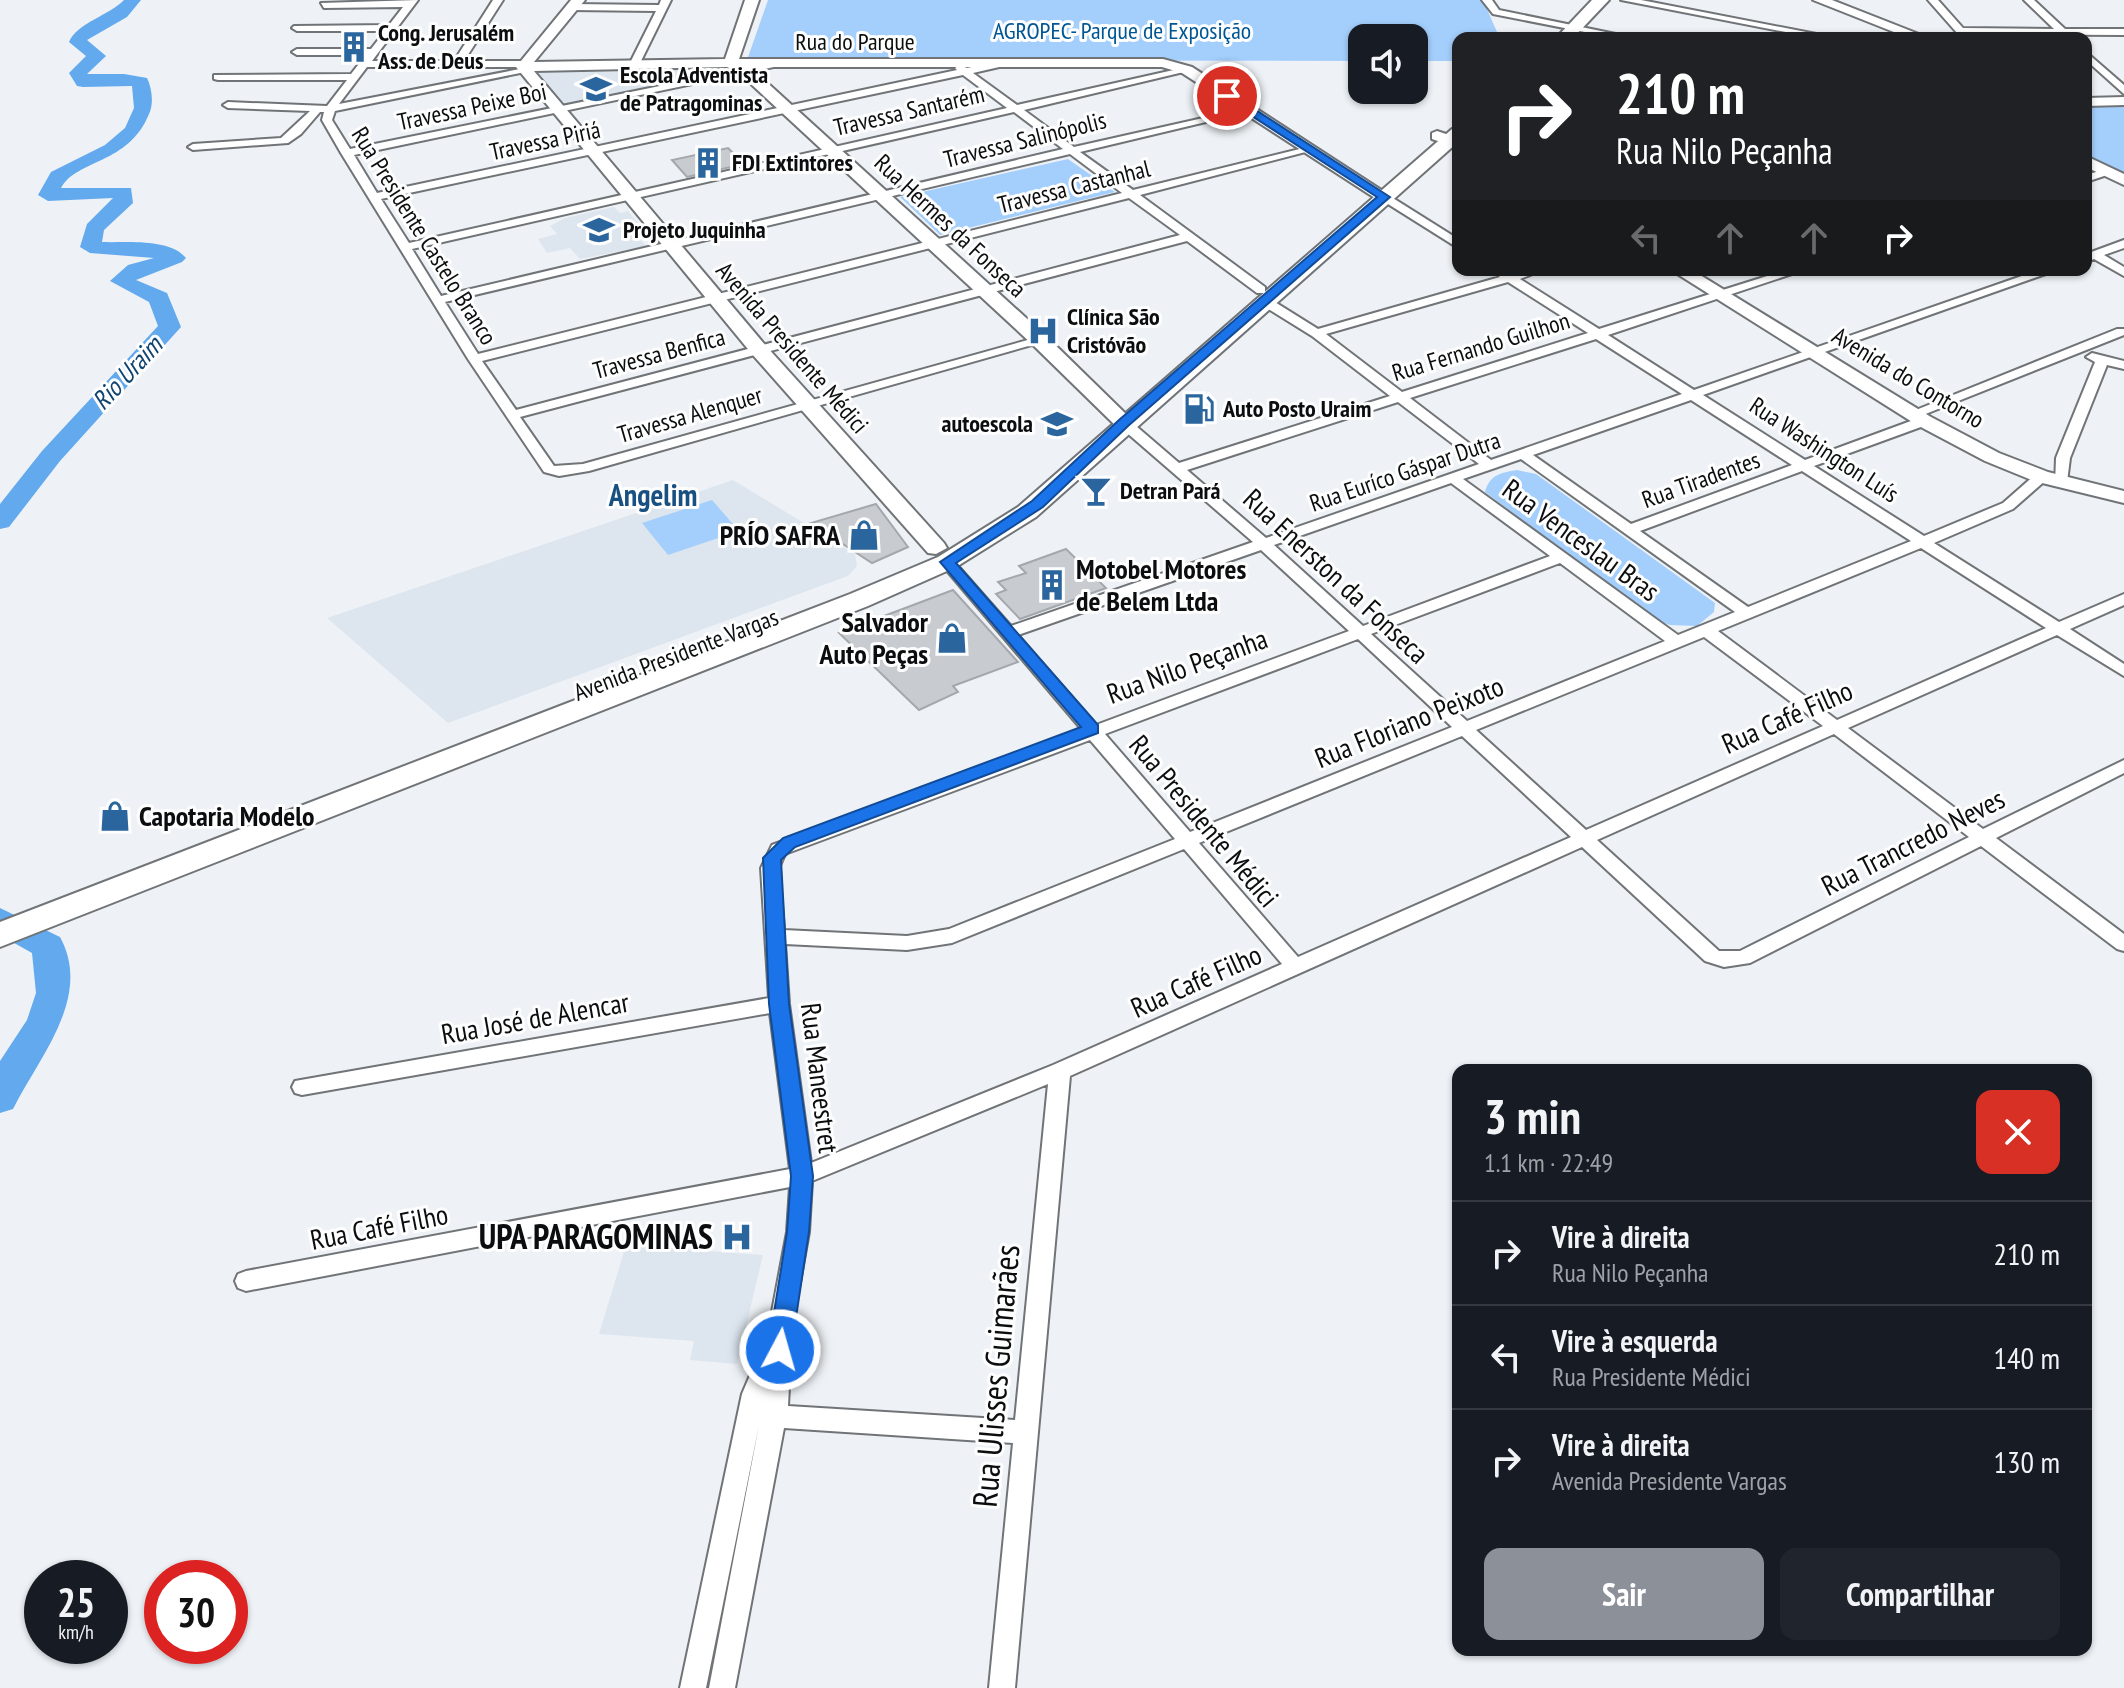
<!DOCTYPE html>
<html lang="pt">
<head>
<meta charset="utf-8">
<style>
	body { margin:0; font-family:"PT Sans Narrow",sans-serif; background:#20242c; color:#f1f3f6; height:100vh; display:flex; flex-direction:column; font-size:30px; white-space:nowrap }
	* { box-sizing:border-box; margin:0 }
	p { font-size:26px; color:#9ea1a6 }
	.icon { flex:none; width:44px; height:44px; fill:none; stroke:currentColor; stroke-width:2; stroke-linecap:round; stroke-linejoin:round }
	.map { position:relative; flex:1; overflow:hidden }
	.side { position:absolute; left:1452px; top:1064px; width:640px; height:592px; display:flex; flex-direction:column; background:#171b24; border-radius:16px; box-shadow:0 2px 6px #0004 }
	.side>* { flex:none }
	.top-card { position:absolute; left:1452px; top:32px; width:640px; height:244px; border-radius:16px; box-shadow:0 2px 6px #0004; background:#202124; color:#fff; overflow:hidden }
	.buttons { position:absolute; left:1348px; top:24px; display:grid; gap:16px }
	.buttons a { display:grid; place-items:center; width:80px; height:80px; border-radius:16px; background:#171b24; box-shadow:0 2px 6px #0004; font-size:40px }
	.speed { position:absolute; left:24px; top:1560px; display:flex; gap:16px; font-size:40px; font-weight:700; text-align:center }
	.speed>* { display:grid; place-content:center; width:104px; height:104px; border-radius:50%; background:#171b24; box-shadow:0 2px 6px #0004; line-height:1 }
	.speed small { font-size:20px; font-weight:400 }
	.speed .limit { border:12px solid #d22; background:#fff; color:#111 }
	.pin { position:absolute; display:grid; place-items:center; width:68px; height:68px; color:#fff; margin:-34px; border:4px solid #fff; border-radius:50%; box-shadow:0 2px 8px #0007 }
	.me { position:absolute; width:88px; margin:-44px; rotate:6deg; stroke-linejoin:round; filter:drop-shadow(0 0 6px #0008) }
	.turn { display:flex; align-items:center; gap:28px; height:168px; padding:0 32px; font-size:36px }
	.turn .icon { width:104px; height:104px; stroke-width:2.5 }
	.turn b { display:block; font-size:56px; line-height:68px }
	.lanes { display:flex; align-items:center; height:76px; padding:0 32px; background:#0003; justify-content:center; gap:40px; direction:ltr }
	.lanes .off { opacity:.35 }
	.round { display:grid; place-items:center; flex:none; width:84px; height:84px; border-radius:16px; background:#20242c }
	.summary { display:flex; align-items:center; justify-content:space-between; height:136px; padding:0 32px }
	h1 { font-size:48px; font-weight:800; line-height:60px }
	.action { display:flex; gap:16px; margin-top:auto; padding:16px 32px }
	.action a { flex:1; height:92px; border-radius:16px; background:#8c9099; color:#fff; font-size:32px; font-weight:800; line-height:92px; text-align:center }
	.action a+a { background:#20242c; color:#f1f3f6 }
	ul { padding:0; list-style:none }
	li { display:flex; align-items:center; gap:24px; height:104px; padding:0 32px; border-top:2px solid #363941 }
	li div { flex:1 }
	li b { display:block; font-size:30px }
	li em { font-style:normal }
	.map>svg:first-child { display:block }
</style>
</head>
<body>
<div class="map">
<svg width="2124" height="1688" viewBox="0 0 2124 1688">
	<rect width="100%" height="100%" fill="#eef2f6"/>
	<path fill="#dde6ef" d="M575,66l155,1 3,4 -171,34 -25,-32z
		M614,207l6,6 8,-2 22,26 -9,3 5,6 -66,13 -10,-11 -23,5 -9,-14 19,-5 -7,-8 15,-8z
		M733,480l122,74 2,12 -9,10 -400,147 -121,-105z
		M626,1245l137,10 -26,109 -47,-4 4,-19 -95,-7z"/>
	<path fill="#a4cffc" d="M768,0h715l14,32 -2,6h-37v23h-44v-23h-52v23l-615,-1z
		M2124,103v76l-38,-20v-53z
		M1068,159l47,33 -175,43 -40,-38z
		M1517,470l19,4 179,129 -1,9 -17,14 -27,-1 -14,-5 -171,-128c5,-18 16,-19 32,-22z
		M712,500l27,31 -71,24 -26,-32z"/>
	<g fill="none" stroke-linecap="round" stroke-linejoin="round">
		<path fill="#62a9ee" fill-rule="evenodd" d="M124,0h17l-14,17 -40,23 19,16 -19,18h37l23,4c5,10 7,26 2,36 -21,51 -72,45 -88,74h70l2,15 -29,27 -2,12c24,1 67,-4 84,16l-4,4 -46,18 31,13 14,34 -121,134 -51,66 -9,2v-25l42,-53 116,-125 -9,-24 -39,-21 18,-16 26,-7 -64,-5 -10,-6 7,-23 26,-26 -65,3 -10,-6 13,-23 54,-27 20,-17 9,-20 -2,-22 -49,1 -6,-1 -8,-13 17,-17 -17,-14c8,-19 41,-27 55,-42z
			M0,908l60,29c33,60 -21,120 -47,172l-13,4v-52l27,-41 9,-27 -4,-40 -32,-18z"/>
	</g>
	<path fill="#c8ccd0" stroke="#a4a8ac" stroke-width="2" d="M728,148l16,16 -57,13 -15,-17z
		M876,504l32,43 -36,16 -61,-40z
		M1066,549l40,39 -86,31 -24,-25 10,-4 -8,-8 28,-9 -7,-7z
		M953,590l65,72 -65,24 5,6 -39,18 -80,-77z"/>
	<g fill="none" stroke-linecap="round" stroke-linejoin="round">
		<defs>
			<path id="street" d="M418,0l-46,61h82l39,-61h10l-39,61h57l5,3 -5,3h-154l-28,37 186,-36 5,3 -195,40 -3,9 18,29 433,-88 5,3 -434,91 23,38 580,-123 -2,-2 5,-3 7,3 38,-8 3,1v4l-35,8 44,32 170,-38 5,3 -168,40 50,37 178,-40v4l-172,41 53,38 179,-44 5,3 -177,46 125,92v6h-8l-70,-52 -667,176 34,49 29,-2 452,-126 11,3 -457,130 -30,5 -15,-4 -76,-113 -127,-206 -19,-33 2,-8h-4l-19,22 -13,9 -95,7 -5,-3 5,-3 88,-6 29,-27 -82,-3 -5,-3 5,-3 99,4 20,-26h-129l-4,-1v-4l137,-1 15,-19h-69l-5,-3 5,-3h74l14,-18h-88l-5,-3 2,-2 95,-1 14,-18 -79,1 -3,-5zM963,75l44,33 -598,135 -28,-44zM1014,112l49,37 -622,147 -29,-47zM1070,154l52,39 -644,161 -33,-52zM1129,198l51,37 -664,175 -34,-49z
				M661,0h10l-31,63 -5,3 -5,-3 26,-52 -85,-1 -5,-3 5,-3 88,1z
				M1482,0h10l7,10 136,28h-20l-122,-24z
				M1621,0h20l196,38h-21z
				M1928,0h10l25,28 91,1 -30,-29h10l31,29h59v6l-155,-1 3,4h-51l5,-3 32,-1z
				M2086,52l38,33v9l-38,-34z
				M2106,169l6,3 -2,2 -24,8v-7z
				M1380,195h8l70,44v9l-78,-49z
				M2124,240v8l-20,7 20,12v9l-30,-17 -8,3v-8z
				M1492,270h14l6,3 31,-3 -23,9 79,50 187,-59h18l-196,65 86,55 345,-120h18l-354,125 102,65 114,-42h10v6l-115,42 110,70 79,-33 33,-29h10v6l-33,29 -79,34 125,79 65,-28v11l-54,24 54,35v12l-67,-41 -209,93 135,101 141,-69v13l-128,65 128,96v17l-7,-2 -136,-103 -231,117 -26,4 -19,-6 -123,-114 -512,229 -55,612h-26l24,-245 -229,-15 -49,260h-26l50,-263 -53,263h-26l62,-294 26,-61 19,-101 3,-45 -544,104 -8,-3 -3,-7 3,-7 8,-3 544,-102 -20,-156 -468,82 -7,-2 -3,-6 3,-6 474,-83 -8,-130 11,-23 310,-115 -140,-165v-6h10l59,67 242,-84 -134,-116v-6h10l50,43 211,-67 -78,-60 -50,-31v-6h8l48,30 182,-52zM1508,282l80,51 -186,59 -76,-58zM1596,339l86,55 -191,66 -81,-62zM1691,400l101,65 -161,59 -98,-69zM1398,402l81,62 -213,74 -79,-68zM1521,459l214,153 -57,23 -215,-156zM1802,471l109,70 -163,66 -108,-76zM1451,483l99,73 -187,70 -89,-81zM1921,548l125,80 -209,92 -119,-89zM1261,550l88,81 -253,94 -78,-90zM1560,563l105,78 -198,80 -96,-87zM1704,637l119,89 -237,104 -110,-100zM1358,639l94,88 -262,105 -85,-98zM1834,734l135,103 -229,114h-21l-122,-111zM1462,736l109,101 -273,120 -99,-114zM1090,740l85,99 -226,90 -42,7 -123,-6 -5,-62 6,-14zM1184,849l98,115 -229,101 -242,98 -22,-159 -4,-60 122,6 45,-7zM1048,1084l-33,336 -227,-14 4,-79 17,-95 3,-51z
				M2117,329h7v6l-206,82h-10l-2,-3z
				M2092,353l32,8v8l-17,-4 -37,93 -3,24 -7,4 -5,-1 1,-27 39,-96 -9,-5z"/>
			<path id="secondary" d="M571,0h14l-51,62 191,-3 20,-59h14l-20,59h424l29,8 200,130 -14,3 -196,-127 -20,-6h-412l297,270 84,82 3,4 -3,4h-14l-84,-82 -295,-273 -11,-5 -193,4 232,275 178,197 3,5 -11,6 -8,-1 -176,-199 -236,-287z
				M1813,0h19l97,38h-20z
				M2124,97v8l-38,1v-8z
				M1437,131l21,7v10l-26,-9v-6z
				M2086,156l38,18v11l-38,-18z
				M1671,270h21l239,147 68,36 49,19 76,19v12l-90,-22 -49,-20 -68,-36z"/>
			<path id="primary" d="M1592,0h17l-36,38h-17z
				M1458,128v14l-422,375 -80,50 -88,39 -868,341v-25l850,-328 88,-37 80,-50 434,-378z"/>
		</defs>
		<use href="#street" stroke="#707477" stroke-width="4"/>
		<use href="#secondary" stroke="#707477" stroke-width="4"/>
		<use href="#primary" stroke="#707477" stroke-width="4"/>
		<use href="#street" fill="#fff" fill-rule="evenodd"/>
		<use href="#secondary" fill="#fff" fill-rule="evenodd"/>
		<use href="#primary" fill="#fff" fill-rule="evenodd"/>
	</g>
	<path fill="#1a73e8" stroke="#114b97" stroke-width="2" d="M1224,94h7l159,103 -262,229 -85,81 -87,56 142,162v8l-303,114 -14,13 8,144 24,172 -4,56 -18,118 -3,8 -8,3 -9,-3 -3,-8 19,-118 4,-56 -22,-172 -6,-146 20,-20 298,-111 -141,-165 92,-61 87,-81 258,-223 -153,-99z"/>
	<defs>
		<symbol id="building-bare" viewBox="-9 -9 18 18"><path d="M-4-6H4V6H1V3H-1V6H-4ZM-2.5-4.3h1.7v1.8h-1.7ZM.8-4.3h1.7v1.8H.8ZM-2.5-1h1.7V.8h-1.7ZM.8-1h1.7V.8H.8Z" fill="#2a669d" stroke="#fefefe" stroke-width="2.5" paint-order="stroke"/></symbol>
		<symbol id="school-bare" viewBox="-9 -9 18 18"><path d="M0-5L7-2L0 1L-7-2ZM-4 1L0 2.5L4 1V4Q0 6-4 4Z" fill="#2a669d" stroke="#fefefe" stroke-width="2.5" paint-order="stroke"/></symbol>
		<symbol id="hospital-bare" viewBox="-9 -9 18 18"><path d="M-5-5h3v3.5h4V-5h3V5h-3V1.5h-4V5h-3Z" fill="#2a669d" stroke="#fefefe" stroke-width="2.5" paint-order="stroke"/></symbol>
		<symbol id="fuel-bare" viewBox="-9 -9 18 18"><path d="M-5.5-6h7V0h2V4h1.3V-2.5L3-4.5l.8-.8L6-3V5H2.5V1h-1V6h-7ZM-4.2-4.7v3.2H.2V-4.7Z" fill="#2a669d" stroke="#fefefe" stroke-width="2.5" paint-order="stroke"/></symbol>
		<symbol id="bar-bare" viewBox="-9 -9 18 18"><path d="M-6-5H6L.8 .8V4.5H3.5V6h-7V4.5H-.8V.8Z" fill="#2a669d" stroke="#fefefe" stroke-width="2.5" paint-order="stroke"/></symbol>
		<symbol id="shop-bare" viewBox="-9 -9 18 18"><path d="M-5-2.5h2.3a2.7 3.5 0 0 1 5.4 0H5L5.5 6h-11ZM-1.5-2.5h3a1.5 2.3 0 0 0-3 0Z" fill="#2a669d" stroke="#fefefe" stroke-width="2.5" paint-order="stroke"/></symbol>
	</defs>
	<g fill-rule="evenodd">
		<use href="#building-bare" x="332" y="25" width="44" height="44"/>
		<use href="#school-bare" x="574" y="67" width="44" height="44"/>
		<use href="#building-bare" x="686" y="141" width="44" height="44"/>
		<use href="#school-bare" x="577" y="208" width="44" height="44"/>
		<use href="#hospital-bare" x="1021" y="309" width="44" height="44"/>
		<use href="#fuel-bare" x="1177" y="387" width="44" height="44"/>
		<use href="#school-bare" x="1035" y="402" width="44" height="44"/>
		<use href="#bar-bare" x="1074" y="469" width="44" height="44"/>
		<use href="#shop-bare" x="842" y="513" width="44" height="44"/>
		<use href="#building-bare" x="1030" y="563" width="44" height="44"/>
		<use href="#shop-bare" x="930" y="616" width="44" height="44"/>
		<use href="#shop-bare" x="93" y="794" width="44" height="44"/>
		<use href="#hospital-bare" x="715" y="1215" width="44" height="44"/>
	</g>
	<g text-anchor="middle" stroke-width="6" stroke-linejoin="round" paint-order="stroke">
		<g font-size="24" fill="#005593" stroke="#fefefe">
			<text x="1122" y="39">AGROPEC- Parque de Exposição</text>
		</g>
		<g font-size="24" font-weight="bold" fill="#0b0d0e" stroke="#fefefe" text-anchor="start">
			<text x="378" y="41">Cong. Jerusalém<tspan x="378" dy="28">Ass. de Deus</tspan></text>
			<text x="620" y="83">Escola Adventista<tspan x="620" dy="28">de Patragominas</tspan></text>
			<text x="732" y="171">FDI Extintores</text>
			<text x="623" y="238">Projeto Juquinha</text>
			<text x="1067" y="325">Clínica São<tspan x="1067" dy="28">Cristóvão</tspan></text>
			<text x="1223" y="417">Auto Posto Uraim</text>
			<text x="1033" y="432" text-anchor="end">autoescola</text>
			<text x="1120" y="499">Detran Pará</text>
		</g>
		<g font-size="24" fill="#0b0d0e" stroke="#fefefe">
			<text x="855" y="50">Rua do Parque</text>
			<text transform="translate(472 107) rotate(-12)" y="8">Travessa Peixe Boi</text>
			<text transform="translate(909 111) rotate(-13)" y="8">Travessa Santarém</text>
			<text transform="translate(1025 140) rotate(-14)" y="8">Travessa Salinópolis</text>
			<text transform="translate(545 141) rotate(-12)" y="8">Travessa Piriá</text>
			<text transform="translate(1074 187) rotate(-14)" y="8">Travessa Castanhal</text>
			<text transform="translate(950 226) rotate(43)" y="8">Rua Hermes da Fonseca</text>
			<text transform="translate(424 236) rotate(58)" y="8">Rua Presidente Castelo Branco</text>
			<text transform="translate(1481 347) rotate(-17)" y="8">Rua Fernando Guilhon</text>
			<text transform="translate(792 348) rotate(49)" y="8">Avenida Presidente Médici</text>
			<text transform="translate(659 354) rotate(-15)" y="8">Travessa Benfica</text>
			<text transform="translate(1908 378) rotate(31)" y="8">Avenida do Contorno</text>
			<text transform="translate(690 415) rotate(-16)" y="8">Travessa Alenquer</text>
			<text transform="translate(1824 450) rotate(33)" y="8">Rua Washington Luís</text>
			<text transform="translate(1405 472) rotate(-19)" y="8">Rua Euríco Gáspar Dutra</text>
			<text transform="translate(1701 480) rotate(-20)" y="8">Rua Tiradentes</text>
			<text transform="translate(676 655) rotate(-21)" y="8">Avenida Presidente Vargas</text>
		</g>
		<g font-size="26" font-style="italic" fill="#0f436f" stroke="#fefefe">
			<text transform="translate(127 373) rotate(-47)" y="9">Rio Uraim</text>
		</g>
		<g font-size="28" font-weight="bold" fill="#0b0d0e" stroke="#fefefe" text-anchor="end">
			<text x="840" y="545">PRÍO SAFRA</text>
			<text x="1076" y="579" text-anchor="start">Motobel Motores<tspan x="1076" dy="32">de Belem Ltda</tspan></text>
			<text x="928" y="632">Salvador<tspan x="928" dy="32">Auto Peças</tspan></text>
			<text x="139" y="826" text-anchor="start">Capotaria Modelo</text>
		</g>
		<g font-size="28" fill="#0b0d0e" stroke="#fefefe">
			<text transform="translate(1581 540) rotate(36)" y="10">Rua Venceslau Bras</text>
			<text transform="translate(1336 576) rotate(43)" y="10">Rua Enerston da Fonseca</text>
			<text transform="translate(1187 666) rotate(-20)" y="10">Rua Nilo Peçanha</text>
			<text transform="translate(1787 717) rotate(-24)" y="10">Rua Café Filho</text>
			<text transform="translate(1409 722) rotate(-22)" y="10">Rua Floriano Peixoto</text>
			<text transform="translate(1204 821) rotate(50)" y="10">Rua Presidente Médici</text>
			<text transform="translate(1913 842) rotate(-27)" y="10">Rua Trancredo Neves</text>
			<text transform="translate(1196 981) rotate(-24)" y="10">Rua Café Filho</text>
			<text transform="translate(535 1018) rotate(-10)" y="10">Rua José de Alencar</text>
			<text transform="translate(820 1078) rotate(83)" y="10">Rua Maneestret</text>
			<text transform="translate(379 1227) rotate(-11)" y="10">Rua Café Filho</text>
		</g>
		<g font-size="30" font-weight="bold" fill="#195082" stroke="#fefefe">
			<text x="653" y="506">Angelim</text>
		</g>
		<g font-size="34" font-weight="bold" fill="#0b0d0e" stroke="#fefefe" text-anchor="end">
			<text x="713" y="1249">UPA PARAGOMINAS</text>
		</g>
		<g font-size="34" fill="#0b0d0e" stroke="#fefefe">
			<text transform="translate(996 1376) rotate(-85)" y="12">Rua Ulisses Guimarães</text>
		</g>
	</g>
</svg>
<div class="buttons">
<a><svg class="icon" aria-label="sound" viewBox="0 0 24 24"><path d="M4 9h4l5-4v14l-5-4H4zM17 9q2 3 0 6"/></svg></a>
</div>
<div class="speed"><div>25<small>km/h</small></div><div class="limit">30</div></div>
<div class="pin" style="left:1227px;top:96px;background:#d93025"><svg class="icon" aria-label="arrive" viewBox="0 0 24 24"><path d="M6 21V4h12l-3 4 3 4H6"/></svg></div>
<svg class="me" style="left:780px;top:1350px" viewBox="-20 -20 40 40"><circle r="17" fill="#1a73e8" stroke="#fff" stroke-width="3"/><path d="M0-11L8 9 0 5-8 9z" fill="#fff"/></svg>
<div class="top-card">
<div class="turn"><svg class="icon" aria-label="right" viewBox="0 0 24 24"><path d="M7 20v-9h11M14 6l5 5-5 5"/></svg><div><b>210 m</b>Rua Nilo Peçanha</div></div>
<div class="lanes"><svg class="icon off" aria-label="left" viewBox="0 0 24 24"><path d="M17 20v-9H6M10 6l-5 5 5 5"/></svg><svg class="icon off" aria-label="ahead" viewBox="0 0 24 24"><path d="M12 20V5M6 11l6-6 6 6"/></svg><svg class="icon off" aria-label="ahead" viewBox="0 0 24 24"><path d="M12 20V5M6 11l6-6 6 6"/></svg><svg class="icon" aria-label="right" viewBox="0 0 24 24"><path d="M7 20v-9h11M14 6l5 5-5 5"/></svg></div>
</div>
<section class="side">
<div class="summary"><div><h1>3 min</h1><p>1.1 km · 22:49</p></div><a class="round" style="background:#d93025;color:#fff"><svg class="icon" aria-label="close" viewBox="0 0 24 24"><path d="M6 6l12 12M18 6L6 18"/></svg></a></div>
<ul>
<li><svg class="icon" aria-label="right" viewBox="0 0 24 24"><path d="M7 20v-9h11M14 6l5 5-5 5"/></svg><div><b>Vire à direita</b><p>Rua Nilo Peçanha</p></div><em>210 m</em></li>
<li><svg class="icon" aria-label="left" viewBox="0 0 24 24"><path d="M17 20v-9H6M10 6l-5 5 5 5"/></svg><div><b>Vire à esquerda</b><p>Rua Presidente Médici</p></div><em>140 m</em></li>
<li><svg class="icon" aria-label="right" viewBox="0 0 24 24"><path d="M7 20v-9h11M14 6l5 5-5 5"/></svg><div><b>Vire à direita</b><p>Avenida Presidente Vargas</p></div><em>130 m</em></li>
</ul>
<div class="action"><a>Sair</a><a>Compartilhar</a></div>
</section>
</div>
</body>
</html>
